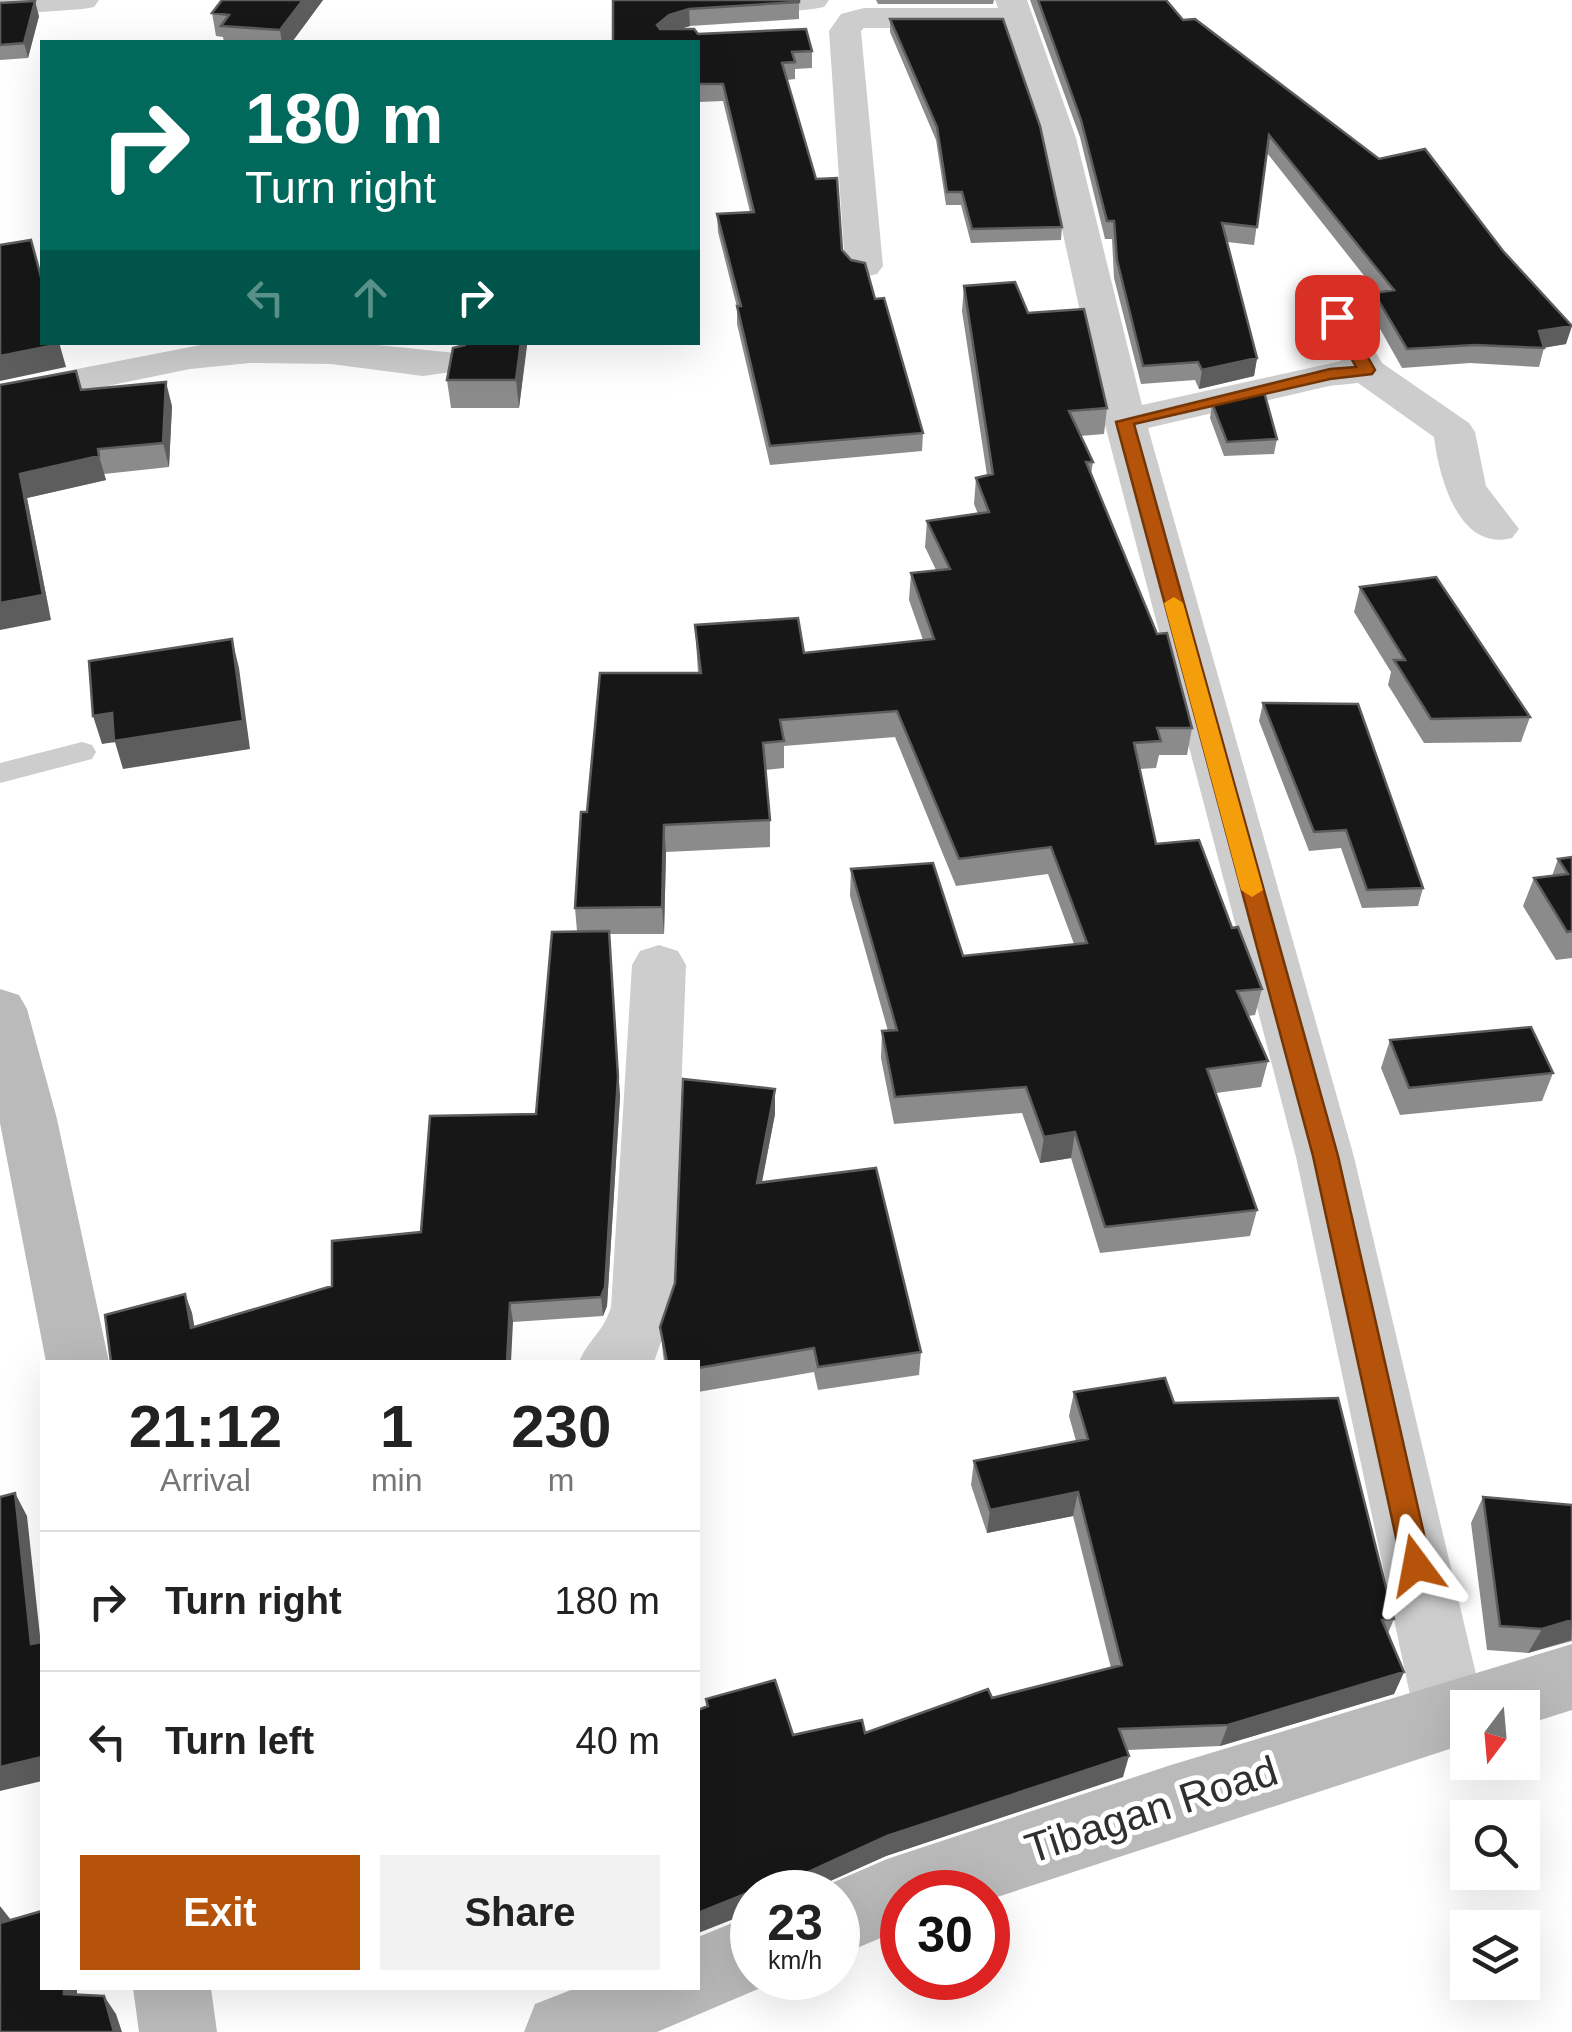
<!DOCTYPE html>
<html lang="en">
<head>
<meta charset="utf-8">
<style>
	body { margin:0; font-family:Helvetica,sans-serif; background:#f2f2f2; color:#222; height:100vh; display:flex; flex-direction:column; font-size:38px; white-space:nowrap }
	* { box-sizing:border-box; margin:0 }
	p { font-size:32px; color:#767676 }
	.icon { flex:none; width:55px; height:55px; fill:none; stroke:currentColor; stroke-width:2; stroke-linecap:round; stroke-linejoin:round }
	.map { position:relative; flex:1; overflow:hidden }
	.details { position:absolute; left:40px; top:1360px; width:660px; height:630px; display:flex; flex-direction:column; background:#fff; border-radius:0px; box-shadow:0 10px 40px #0002 }
	.details>* { flex:none }
	.hud { position:absolute; left:40px; top:40px; width:660px; height:305px; border-radius:0px; box-shadow:0 10px 40px #0002; background:#00695c; color:#fff; overflow:hidden }
	.needle { width:65px; rotate:196deg }
	.tools { position:absolute; left:1450px; top:1690px; display:grid; gap:20px }
	.tools a { display:grid; place-items:center; width:90px; height:90px; border-radius:0px; background:#fff; box-shadow:0 10px 40px #0002; font-size:50px }
	.speed { position:absolute; left:730px; top:1870px; display:flex; gap:20px; font-size:50px; font-weight:700; text-align:center }
	.speed>* { display:grid; place-content:center; width:130px; height:130px; border-radius:50%; background:#fff; box-shadow:0 10px 40px #0002; line-height:1 }
	.speed small { font-size:25px; font-weight:400 }
	.speed .limit { border:15px solid #d22; background:#fff; color:#111 }
	.pin { position:absolute; display:grid; place-items:center; width:85px; height:85px; color:#fff; margin:-42px; border-radius:20px; box-shadow:0 5px 15px #0006 }
	.me { position:absolute; width:110px; margin:-55px; rotate:347deg; stroke-linejoin:round; filter:drop-shadow(0 0 8px #0008) }
	.turn { display:flex; align-items:center; gap:35px; height:210px; padding:0 40px; font-size:45px }
	.turn .icon { width:130px; height:130px; stroke-width:2.5 }
	.turn b { display:block; font-size:70px; line-height:85px }
	.lanes { display:flex; align-items:center; height:95px; padding:0 40px; background:#0003; justify-content:center; gap:50px; direction:ltr }
	.lanes .off { opacity:.35 }
	.eta { display:flex; justify-content:space-evenly; align-items:center; height:170px; text-align:center }
	.eta b { font-size:60px; font-weight:800; line-height:70px }
	.button { display:flex; gap:20px; margin-top:auto; padding:20px 40px }
	.button a { flex:1; height:115px; border-radius:0px; background:#b45309; color:#fff; font-size:40px; font-weight:800; line-height:115px; text-align:center }
	.button a+a { background:#f2f2f2; color:#222 }
	ul { padding:0; list-style:none }
	li { display:flex; align-items:center; gap:30px; height:140px; padding:0 40px; border-top:2px solid #e0e0e0 }
	li div { flex:1 }
	li b { display:block; font-size:38px }
	li em { font-style:normal }
	.map>svg:first-child { display:block }
</style>
</head>
<body>
<div class="map">
<svg width="1572" height="2032" viewBox="0 0 1572 2032">
	<rect width="100%" height="100%" fill="#fff"/>
	<g fill="none" stroke-linecap="round" stroke-linejoin="round">
		<path fill="#cdcdcd" fill-rule="evenodd" d="M82,742l10,3 4,7 -4,7 -92,24v-20z"/>
		<path fill="#cdcdcd" fill-rule="evenodd" d="M0,0h99l-5,7 -11,2 -83,6z
			M721,0h108l-5,7 -11,2 -86,9 -11,-3 -5,-7z
			M995,0h32l49,138 66,267 199,-44 -23,-44 5,-8 14,-4 14,4 31,54 87,60 6,9 11,54 33,43 -7,9c-53,14 -73,-60 -78,-101l-76,-54 -29,3 -181,42 206,729 130,551h-16v33l-18,7 -25,-10 -11,-24 -118,-557 -192,-736 -62,-283 -37,-110h-141l-3,3 22,235 -6,8 -13,3 -13,-3 -6,-8 -16,-235 12,-17 23,-6h134z
			M216,342h133l116,12 6,8 -6,8 -42,6 -92,-12 -81,-1 -60,6 -190,39v-24z
			M659,945l19,6 8,14 -13,342 -19,55h-75c9,-22 25,-31 32,-55l21,-342 8,-14z"/>
		<path fill="#bababa" fill-rule="evenodd" d="M0,989l19,6 8,14 30,110 52,243h-63l-46,-239z
			M1572,1644v66l-50,16v-18h-54v35l-480,157v-8h-86v37l-64,27v-64h-27l76,-33 284,-94z
			M752,1915v63l27,2 -122,52h-133l11,-28 41,-16h122v-51z
			M133,1988h78l6,44h-78z"/>
	</g>
	<path fill="#8b8b8b" d="M222,0h101l-31,42h-68l-1,-5 -7,-1 -4,-23z
		M613,0h186v19l-109,7 -11,3 19,5 114,17v17l-17,1v10l-8,1 29,99 26,71 33,49 48,134 -1,18 -152,14 -33,-141v-17l-19,-75 -1,-18 33,-2 -27,-111 -25,1v-60z
		M876,0h118l-1,4h-115z
		M1030,0h136l17,20 383,324 -22,4 -5,19 -69,-4 -68,5 -32,-57 4,-18 3,-1 -110,-139 -13,92 -27,-3 30,116 -3,18 -55,13 -4,-9 -54,4 -27,-106 -2,-39h-7l-25,-102z
		M0,3l39,13 -11,42 -28,2z
		M890,19l172,208 -1,13 -90,3 -10,-38h-15l-10,-65 -46,-108z
		M964,286l64,27 79,95 -3,26 -24,2 13,26 -2,12 101,254 -5,27h-28l-3,13 -17,1 17,75 76,84 30,61 -7,26 -7,1 20,45 -7,26 -45,6 41,117 -7,26 -150,17 -29,-95 -31,5 -18,-50 -128,11 -13,-66 1,-27h6l-38,-135 1,-27 112,87 111,-12 -26,-70 -92,12 -61,-149 -111,9v22l-19,2 5,50v27l-104,5 -2,82h-55l11,163 -13,209 -4,10 -90,6 -402,40 74,-68 7,19 2,14 138,-41 89,-54 115,-118 41,-183 -2,-23 12,-96 111,-139 -3,-48 109,28 119,-13 -14,-40 2,-27 25,-3 -11,-23 2,-26 51,-7 -4,-10 2,-26 11,-3 -25,-164z
		M461,342h66l-8,66h-68l-4,-28 15,-34z
		M0,385l81,5 91,16 -3,61 -65,7 2,6 -79,18 24,122z
		M1212,403l65,36 -3,15 -50,2 -14,-38z
		M1360,587l170,130 -9,25 -97,1 -36,-58 3,-13 -37,-60z
		M1263,703l160,185 -5,18 -56,2 -21,-60 -32,3 -50,-130z
		M1572,857v101l-16,2 -33,-54 11,-28 18,-2 6,-17z
		M1390,1040l163,33 -11,28 -142,14 -19,-47z
		M775,1089v25l-13,68 159,170 -2,23 -101,15 -4,-18 -116,20v-30h-34l-4,-35z
		M1074,1392l100,11 220,216 -6,14 16,39 -10,22 -174,52 -93,4 -4,27 -237,79 -67,30 -1,6h-66v20h-1l-53,21 8,-234 87,36 72,-2 246,-65 -38,-152 -86,17 -16,-48 3,-24 102,-20 -7,-25z
		M1483,1497l89,8v136l-44,12 -41,-3 -16,-127z"/>
	<path fill="#5d5d5d" d="M303,0h20l-31,42h-10l-2,-12z
		M35,1l4,15 -11,42 -4,-15z
		M689,9l1,17 -20,6 -13,10v-17l12,-10z
		M1572,326l-6,18 -26,4 -1,-17z
		M59,342l7,25 -66,14v-25z
		M521,342h6v4l-8,62 -3,-28z
		M1257,358l-3,18 -55,13 3,-19z
		M166,382l6,24 -3,61 -6,-24z
		M99,456l7,24 -79,18 24,122 -51,10v-27l20,-129z
		M232,639l7,29 11,81 -127,20 -8,-27 -13,2 -9,-28 19,-3z
		M664,825l2,27 -2,82 -2,-27z
		M609,931l11,166 -13,209 -4,10 -2,-19z
		M775,1089v25l-18,93v-24z
		M1075,1132l-4,26 -31,5 4,-26z
		M185,1294l7,19 6,34 -7,-19z
		M510,1303l3,19 -2,40h-4z
		M1078,1492l-5,24 -86,17 3,-23z
		M15,1493l12,23 15,138 -11,-10z
		M1572,1620l-1,20 -43,13 14,-24z
		M1404,1672l-10,22 -174,52 8,-21z
		M1129,1756l-6,21 -237,79 -67,30 -1,6h-57l126,-56z
		M42,1757v24l-42,10v-24z
		M750,1892l1,20 -53,21v-20z
		M0,1906l11,14 -11,5z
		M64,1988h13v24l-13,-18z
		M104,1996l12,18 6,18h-8z"/>
	<path fill="#171717" stroke="#5d5d5d" stroke-width="2.5" d="M222,0h81l-23,30 -59,-4 8,-11 -17,-2z
		M613,0h186v2l-110,7 -20,6 -12,10 3,4h34l4,5 108,-5 6,22 -20,1 3,10 -13,1 34,116 21,-1 5,72 9,10 14,3 10,36 9,-1 39,135 -153,13 -33,-140h4l-24,-92 37,-2 -31,-128h-25v-42h-85z
		M1038,0h128l17,20 12,-1 184,140 46,-10 78,102 69,75 -33,5 5,17 -69,-3 -68,4 -33,-56 20,-3 -125,-155 -12,92 -35,-4 35,135 -55,12 -4,-8 -55,4 -26,-106 -3,-39h-7l-26,-101z
		M35,1l-11,42 -24,2v-42z
		M890,19h113l37,107 22,101 -90,2 -10,-37h-15l-10,-65z
		M31,240l11,41v61l18,2 -60,12v-111z
		M1015,282l13,31 56,-4 23,99 -38,3 24,51h-7l71,172 10,-1 25,95h-35l4,13 -27,2 22,101 43,-4 33,88 6,-1 24,62 -25,2 31,70 -61,8 50,141 -152,17 -30,-95 -31,5 -18,-50 -131,10 -13,-66 15,-1 -46,-161 82,-6 30,93 124,-13 -36,-96 -92,12 -62,-148 -117,9 4,21 -21,2 7,77 -106,5 -2,82 -87,1 6,-96h6l13,-139h101l-6,-48 103,-7 6,35 130,-14 -23,-66 39,-4 -23,-48 62,-9 -13,-34 17,-4 -29,-188z
		M466,342h55l-5,38h-69l6,-32 12,-3z
		M76,371l5,19 85,-8 -3,61 -65,6 1,7 -79,18 23,121 -43,8v-218z
		M1264,392l13,47 -50,3 -15,-39z
		M1436,577l94,140 -99,2 -37,-59h11l-45,-73z
		M232,639l11,82 -129,20 -2,-28 -19,3 -4,-55z
		M1263,703l95,1 65,184 -56,2 -21,-60 -32,2z
		M1572,857v74l-5,1 -33,-54 34,-4 -10,-15z
		M609,931l9,146 -13,210 -4,10 -91,6 -3,59h-396l-6,-47 80,-21 6,34 141,-42v-45l89,-9 9,-116 106,-2 16,-182z
		M1531,1027l22,46 -144,15 -19,-48z
		M683,1079l92,10 -18,94 119,-15 45,184 -103,15 -4,-19 -116,20v-6h-31l-7,-35 15,-44z
		M1165,1378l9,25 164,-5 56,221 -12,1 22,52 -176,53 -109,4 10,27 -242,80 -79,36 11,4 -58,16h-11l-52,21v-203l10,-4 -2,-7 69,-19 18,55 69,-15 3,13 123,-44 4,9 130,-33 -44,-173 -88,18 -16,-49 114,-22 -14,-47z
		M15,1493l16,151 11,-2v115l-42,10v-270z
		M1483,1497l89,8v115l-30,9 -42,-3z
		M42,1911v77h22v6l40,2 10,36h-114v-109z"/>
	<path fill="#b45309" stroke="#753606" stroke-width="2.5" d="M1332,314l13,3 30,53 -3,4 -42,5 -196,45 204,732 93,409 -5,9 -10,4 -9,-4 -5,-9 -89,-409 -197,-734 214,-53 26,-2 -27,-50z"/>
	<path fill="#f59e0b" d="M1174,597l9,6 80,287 -11,7 -11,-7 -77,-287z"/>
	<g text-anchor="middle" stroke-width="10" stroke-linejoin="round" paint-order="stroke">
		<g font-size="42" fill="#303030" stroke="#fff">
			<text transform="translate(1151 1809) rotate(-18)" y="15">Tibagan Road</text>
		</g>
	</g>
</svg>
<div class="tools">
<a><svg class="needle" viewBox="-14 -14 28 28"><path d="M0-13l5 13h-10z" fill="#e53935"/><path d="M0 13l5-13h-10z" fill="#767676"/></svg></a>
<a><svg class="icon" aria-label="search" viewBox="0 0 24 24"><circle cx="10" cy="10" r="6"/><path d="M15 15l6 6"/></svg></a>
<a><svg class="icon" aria-label="layers" viewBox="0 0 24 24"><path d="M12 4l9 5-9 5-9-5zM3 14l9 5 9-5"/></svg></a>
</div>
<div class="speed"><div>23<small>km/h</small></div><div class="limit">30</div></div>
<div class="pin" style="left:1337px;top:317px;background:#d93025"><svg class="icon" aria-label="arrive" viewBox="0 0 24 24"><path d="M6 21V4h12l-3 4 3 4H6"/></svg></div>
<svg class="me" style="left:1416px;top:1565px" viewBox="-20 -20 40 40"><path d="M0-17L14 15 0 8-14 15z" fill="#b45309" stroke="#fff" stroke-width="4"/></svg>
<div class="hud">
<div class="turn"><svg class="icon" aria-label="right" viewBox="0 0 24 24"><path d="M7 20v-9h11M14 6l5 5-5 5"/></svg><div><b>180 m</b>Turn right</div></div>
<div class="lanes"><svg class="icon off" aria-label="left" viewBox="0 0 24 24"><path d="M17 20v-9H6M10 6l-5 5 5 5"/></svg><svg class="icon off" aria-label="ahead" viewBox="0 0 24 24"><path d="M12 20V5M6 11l6-6 6 6"/></svg><svg class="icon" aria-label="right" viewBox="0 0 24 24"><path d="M7 20v-9h11M14 6l5 5-5 5"/></svg></div>
</div>
<section class="details">
<div class="eta">
<div><b>21:12</b><p>Arrival</p></div>
<div><b>1</b><p>min</p></div>
<div><b>230</b><p>m</p></div>
</div>
<ul>
<li><svg class="icon" aria-label="right" viewBox="0 0 24 24"><path d="M7 20v-9h11M14 6l5 5-5 5"/></svg><div><b>Turn right</b></div><em>180 m</em></li>
<li><svg class="icon" aria-label="left" viewBox="0 0 24 24"><path d="M17 20v-9H6M10 6l-5 5 5 5"/></svg><div><b>Turn left</b></div><em>40 m</em></li>
</ul>
<div class="button"><a>Exit</a><a>Share</a></div>
</section>
</div>
</body>
</html>
